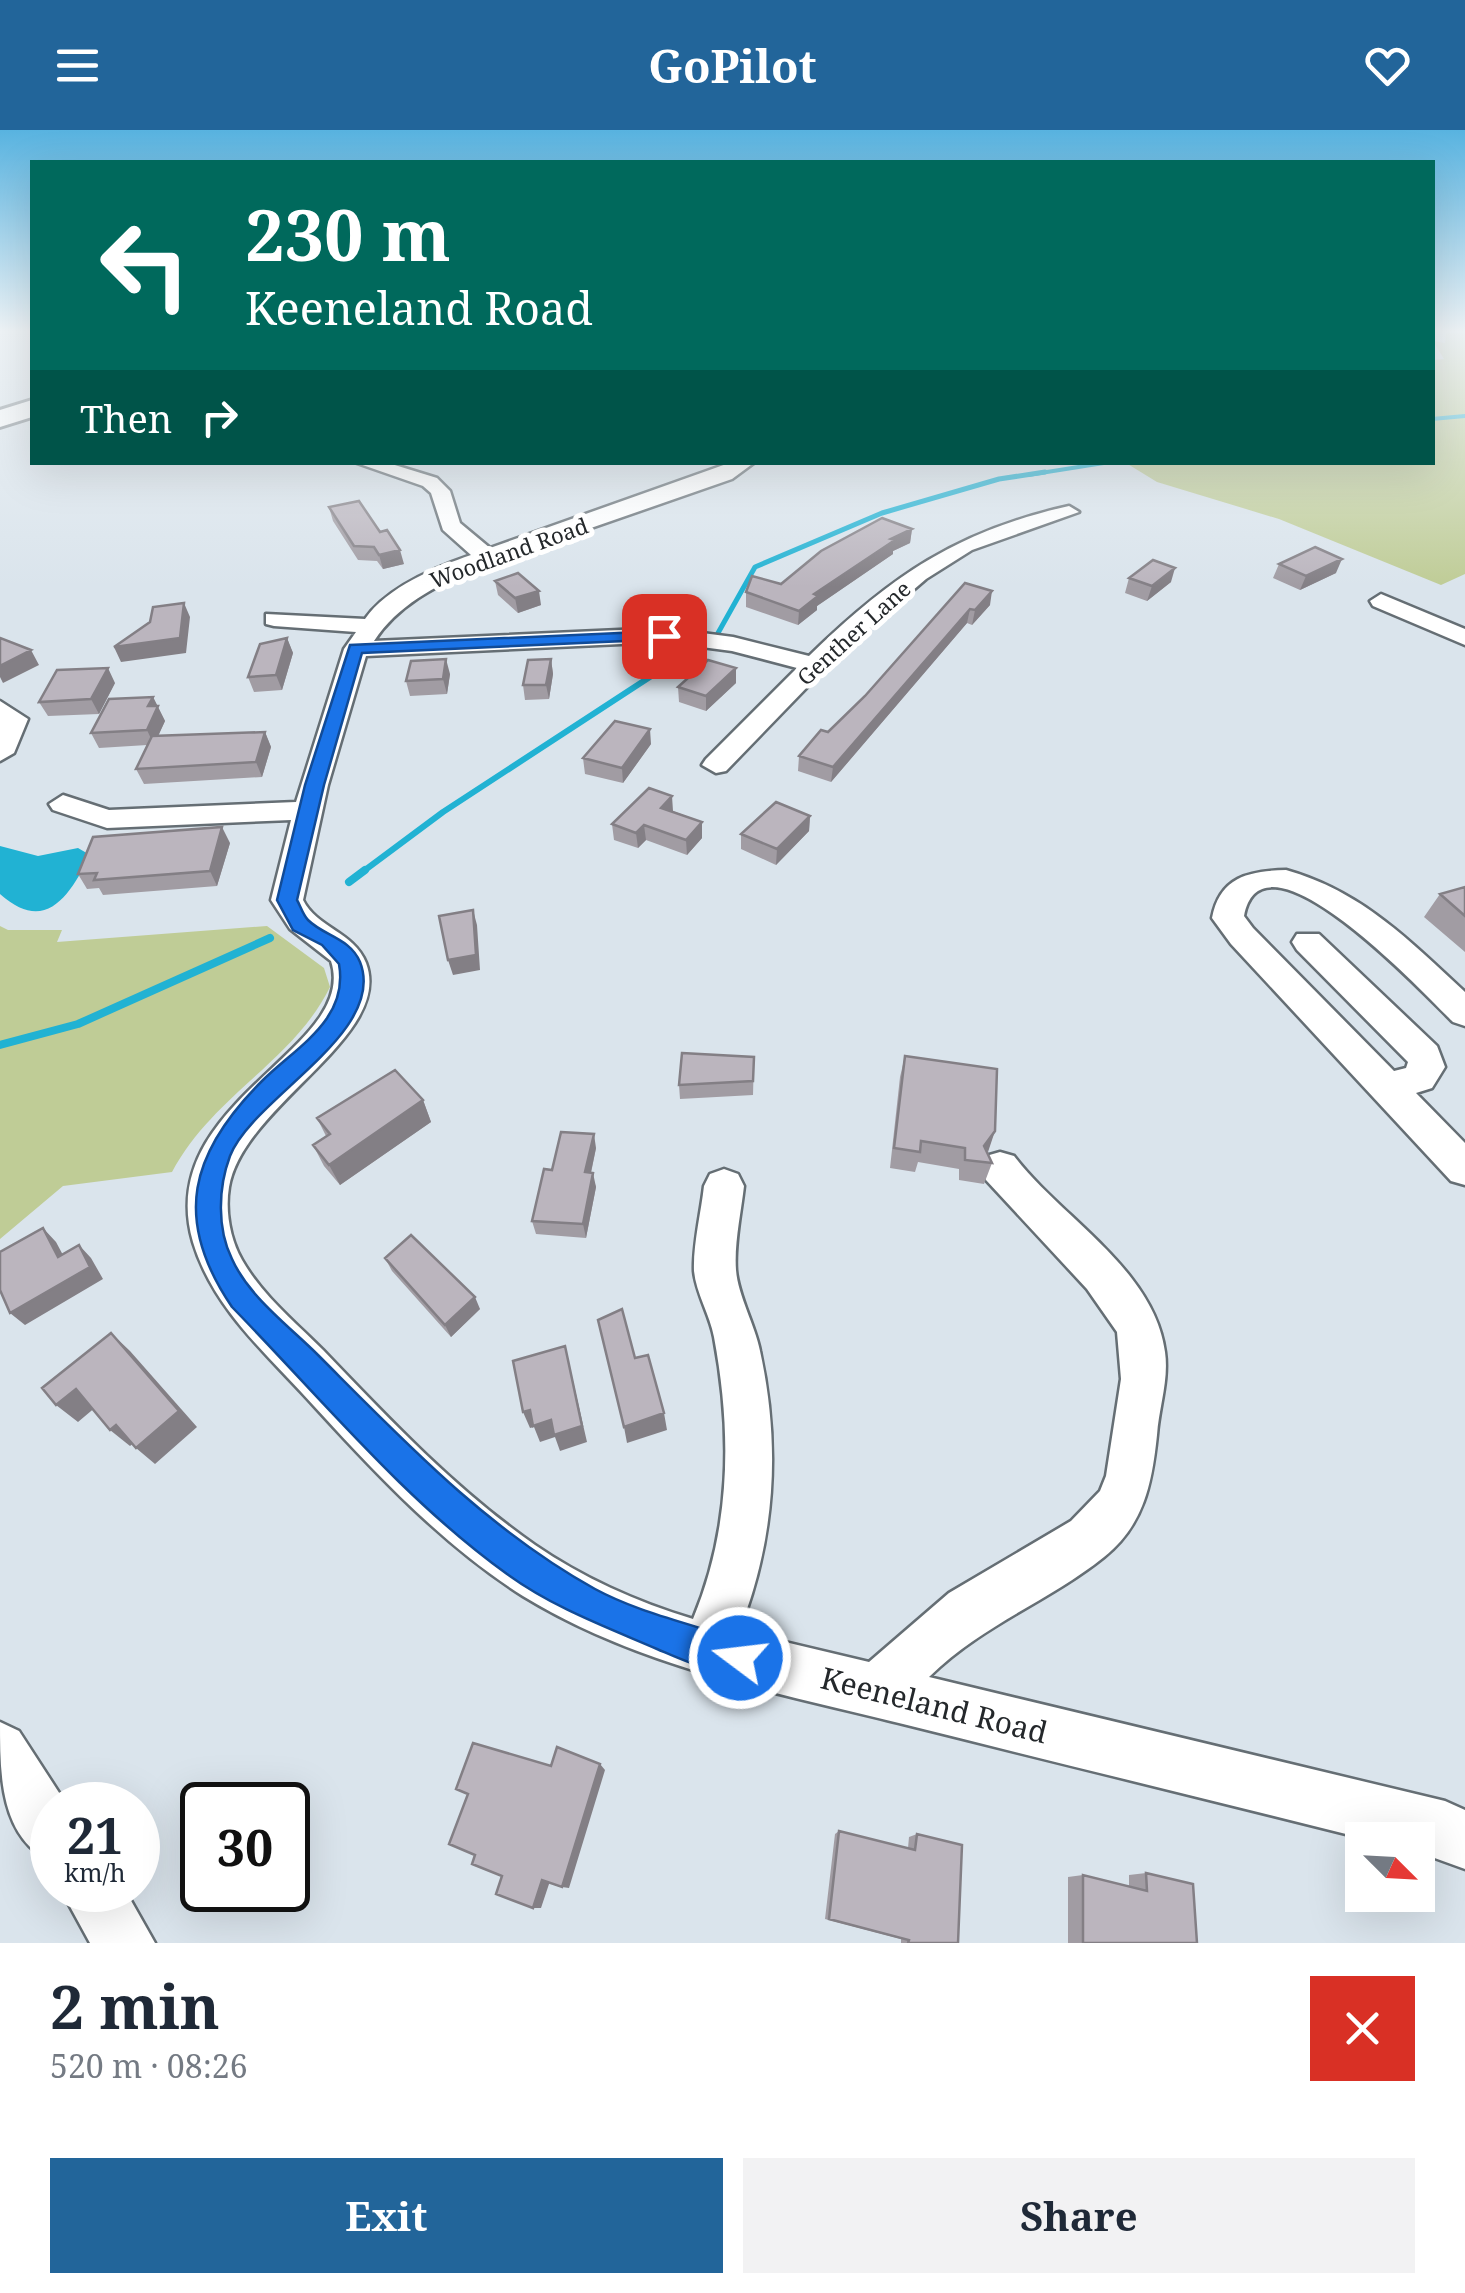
<!DOCTYPE html>
<html lang="en">
<head>
<meta charset="utf-8">
<style>
	body { margin:0; font-family:"Noto Serif",serif; background:#f2f2f3; color:#1f2937; height:100vh; display:flex; flex-direction:column; font-size:38px; white-space:nowrap }
	* { box-sizing:border-box; margin:0 }
	p { font-size:32px; color:#747a83 }
	.icon { flex:none; width:55px; height:55px; fill:none; stroke:currentColor; stroke-width:2; stroke-linecap:round; stroke-linejoin:round }
	.map { position:relative; height:1813px; overflow:hidden }
	.details { display:flex; flex-direction:column; background:#fff; flex:1 }
	.details>* { flex:none }
	.banner { position:absolute; left:30px; top:30px; width:1405px; height:305px; border-radius:0px; box-shadow:0 10px 40px #0002; background:#00695c; color:#fff; overflow:hidden }
	.needle { width:65px; rotate:114deg }
	.controls { position:absolute; left:1345px; top:1692px; display:grid; gap:20px }
	.controls a { display:grid; place-items:center; width:90px; height:90px; border-radius:0px; background:#fff; box-shadow:0 10px 40px #0002; font-size:50px }
	.speed { position:absolute; left:30px; top:1652px; display:flex; gap:20px; font-size:50px; font-weight:700; text-align:center }
	.speed>* { display:grid; place-content:center; width:130px; height:130px; border-radius:50%; background:#fff; box-shadow:0 10px 40px #0002; line-height:1 }
	.speed small { font-size:25px; font-weight:400 }
	.speed .limit { border:5px solid #111; border-radius:15px; background:#fff; color:#111 }
	.pin { position:absolute; display:grid; place-items:center; width:85px; height:85px; color:#fff; margin:-42px; border-radius:20px; box-shadow:0 5px 15px #0006 }
	.me { position:absolute; width:110px; margin:-55px; rotate:285deg; stroke-linejoin:round; filter:drop-shadow(0 0 8px #0008) }
	.turn { display:flex; align-items:center; gap:35px; height:210px; padding:0 50px; font-size:45px }
	.turn .icon { width:130px; height:130px; stroke-width:2.5 }
	.turn b { display:block; font-size:70px; line-height:85px }
	.then { display:flex; align-items:center; height:95px; padding:0 50px; background:#0003; gap:20px; font-size:38px }
	.round { display:grid; place-items:center; flex:none; width:105px; height:105px; border-radius:0px; background:#f2f2f3 }
	.summary { display:flex; align-items:center; justify-content:space-between; height:170px; padding:0 50px }
	h1 { font-size:60px; font-weight:700; line-height:75px }
	.action { display:flex; gap:20px; margin-top:auto; padding:20px 50px }
	.action a { flex:1; height:115px; border-radius:0px; background:#22659a; color:#fff; font-size:40px; font-weight:700; line-height:115px; text-align:center }
	.action a+a { background:#f2f2f3; color:#1f2937 }
	header { display:flex; justify-content:space-between; align-items:center; height:130px; padding:0 50px; background:#22659a; color:#fff; font-size:45px; font-weight:700 }
	.map>svg:first-child { display:block }
</style>
</head>
<body>
<header><svg class="icon" aria-label="menu" viewBox="0 0 24 24"><path d="M4 6h16M4 12h16M4 18h16"/></svg>GoPilot<svg class="icon" aria-label="heart" viewBox="0 0 24 24"><path d="M12 20l-8-8c-3-5 5-10 8-4 3-6 11-1 8 4z"/></svg></header>
<div class="map">
<svg width="1465" height="1813" viewBox="0 0 1465 1813">
	<rect width="100%" height="100%" fill="#dae4ec"/>
	<path fill="#bfcc96" d="M1446,203h19v241l-24,11 -162,-66 -122,-37 -31,-19 306,-1 1,-102 11,-1 -11,-18 12,2z
		M0,796l8,4h54l-5,12 210,-16 57,42 6,19c-37,75 -116,107 -158,185l-109,14 -63,53z"/>
	<path fill="#21b2d3" d="M0,716l38,10 40,-8 12,7c-20,40 -44,80 -90,39z"/>
	<g fill="none" stroke-linecap="round" stroke-linejoin="round">
		<path stroke="#21b2d3" stroke-width="4" d="M1432,289l33,-3
			M1028,345l82,-13"/>
		<path stroke="#21b2d3" stroke-width="5" d="M718,503l37,-66 127,-54 117,-34 46,-7"/>
		<path stroke="#21b2d3" stroke-width="6" d="M361,743l82,-61 239,-156"/>
		<path stroke="#21b2d3" stroke-width="8" d="M349,752l16,-12
			M0,915l78,-21 192,-86"/>
		<defs>
			<path id="minor" d="M354,332h31l52,16 13,13 10,32 30,25 242,-86h23l-23,17 -259,90c-39,18 -75,36 -99,72l290,-13 69,9 76,19c82,-80 148,-125 260,-150l10,6 -107,38 -46,29 -85,73 -115,119 -10,2 -14,-8 4,-6 91,-91 -65,-17 -68,-9 -298,14 -38,129 -25,115c14,28 51,32 63,63 28,74 -123,142 -137,224 -4,24 1,52 13,73 20,35 53,62 81,90 66,69 133,140 212,195 48,33 102,57 158,74 38,-91 39,-186 21,-282 -4,-22 -18,-44 -20,-66 -1,-27 7,-58 10,-85l6,-12 14,-5 14,5 6,12c-3,27 -10,58 -8,84 2,26 19,55 24,81 21,96 15,189 -21,280l130,31 80,-69 122,-72 29,-30 6,-15 15,-97 -4,-47 -30,-43 -101,-109 -5,-12 5,-12 14,-4 14,4c47,62 140,113 151,196 4,28 -6,55 -8,83 -5,48 -13,90 -53,122 -56,45 -121,67 -175,120l516,124 20,9v59l-47,-17v-12h-48c-156,-39 -311,-77 -467,-116 -129,-32 -264,-57 -380,-128 -79,-50 -146,-121 -209,-190 -45,-50 -101,-97 -121,-164 -41,-141 167,-192 138,-281l-41,-32 -19,-29 20,-80 -184,8 -54,-18 -4,-6 14,-9 46,15 187,-8 48,-153 12,-17 -82,-6 -8,-2v-10l99,5c22,-32 71,-52 106,-64l-28,-25 -12,-37 -8,-7z
				M1381,464l84,35v16l-92,-39 -3,-5z
				M0,571l28,18 -14,34 -14,8z
				M1286,740c75,21 123,70 179,122v34l-12,-4c-24,-23 -191,-204 -209,-106l9,12 141,143 12,-3 2,-6 -111,-112 -5,-8 5,-8h22l118,112 8,21 -13,21 -16,5 49,50v42l-14,-4 -220,-237 -19,-26c8,-41 36,-47 74,-48z
				M0,1592l19,9 48,74h-15v57c-52,-24 -52,-87 -52,-140z
				M61,1760h64l30,53h-65z"/>
			<path id="highway" d="M32,270v17l-32,10v-17z"/>
		</defs>
		<use href="#minor" stroke="#656e74" stroke-width="5"/>
		<use href="#highway" stroke="#656e74" stroke-width="6"/>
		<use href="#minor" fill="#fff" fill-rule="evenodd"/>
		<use href="#highway" fill="#fff" fill-rule="evenodd"/>
	</g>
	<path fill="#a19ca3" d="M329,377l75,57 -21,5 -6,-8 -19,-1 -25,-39z
		M912,399l-2,14 -17,8v3l-76,52v4l-19,15 -52,-18v-15l35,-8z
		M1279,434l57,9 -36,17 -27,-12z
		M1129,448l42,4 -24,19 -22,-8z
		M495,451l46,24 -23,8 -20,-18z
		M965,453l25,22 -18,20 -5,-2 -136,159 -33,-11 1,-15 29,-24 37,-36z
		M287,508l6,15 -11,37 -28,2 -6,-15z
		M551,529l2,15 -4,25 -24,1 -2,-15z
		M736,538v15l-30,28 -27,-9 -1,-15z
		M450,544l-3,20 -37,2 -4,-15z
		M115,553l-16,31 -51,2 -9,-14z
		M153,567l12,24 -7,15 107,-4 6,15 -9,30 -118,7 -8,-15 11,-24 -48,3 -8,-15z
		M651,614l-28,39 -38,-9 -2,-16z
		M673,681l29,11v16l-15,17 -41,-15 -8,8 -24,-8 -2,-16z
		M810,686l-1,15 -33,34 -35,-16v-15z
		M230,713l-13,43 -114,9 -4,-7 -12,1 -9,-15z
		M1465,757v65l-41,-35 16,-23z
		M905,926l82,96 5,11 -8,21 -25,-4v-11l-41,-7 -3,10 -25,-4 10,-91z
		M754,927l-1,38 -73,4 -1,-14z
		M423,970l8,22 -91,63 -16,-19 -11,-21 13,-9 -9,-18z
		M596,1018l-5,25 5,14 -10,51 -50,-4 -4,-13 20,-51z
		M385,1128l95,51 -29,28 -59,-66z
		M839,1701l69,17 1,-11 8,-3 41,109h-57v-4l-76,-20 10,-85z
		M1146,1743l51,70h-129v-66l15,-2 46,12v-12z"/>
	<path fill="#837f85" d="M912,399l-2,14 -17,8v3l-76,52v4l-19,15 1,-14 15,-17 77,-55z
		M400,420l4,14 -21,5 -4,-14z
		M1342,429l-6,14 -36,17 6,-14z
		M1175,438l-4,14 -24,19 5,-15z
		M539,461l2,14 -23,8 -3,-15z
		M992,461l-2,14 -18,20 3,-15z
		M184,473l6,14 -4,36 -65,9 -7,-15z
		M970,479l-3,14 -136,159 2,-15z
		M287,508l6,15 -11,37 -6,-15z
		M31,520l8,15 -36,18 -3,-6v-11z
		M446,529l4,15 -3,20 -4,-15z
		M551,529l2,15 -4,25 -3,-14z
		M108,538l7,15 -16,31 -8,-15z
		M736,538v15l-30,28v-15z
		M153,567l12,24 -11,24 -7,-15 1,-24z
		M650,599l1,15 -28,39 -1,-15z
		M265,602l6,15 -9,30 -6,-15z
		M672,666l1,15 -11,12 -1,-15z
		M810,686l-1,15 -33,34 1,-16z
		M702,692v16l-15,17 -1,-15z
		M644,695l2,15 -8,8 -2,-15z
		M222,697l8,16 -13,43 -7,-15z
		M473,780l4,15 3,45 -27,5 -5,-15z
		M423,970l8,22 -91,63 -11,-20z
		M995,1001l-7,21 -4,-6z
		M594,1004l2,14 -8,38 -3,-14z
		M593,1043l3,14 -10,51 -3,-14z
		M43,1098l13,14 15,28 -13,-13z
		M79,1115l12,13 12,21 -78,46 -15,-12z
		M475,1167l5,12 -29,28 -6,-12z
		M111,1203l19,18 67,76 -42,37 -19,-16z
		M565,1216l22,96 -27,9 -5,-14 -15,5 -6,-15 -4,1 -7,-16 7,-2 21,10z
		M76,1259l21,17 -19,16 -22,-17z
		M664,1283l3,17 -40,13 -3,-16z
		M116,1295l20,16 -6,5 -20,-16z
		M600,1634l5,6 -36,118 -7,-1z
		M542,1750l8,1 -9,27h-8z"/>
	<path fill="#bbb5be" stroke="#837f85" stroke-width="2.5" d="M359,371l21,31 7,-2 13,20 -21,5 -5,-8 -20,-1 -25,-39z
		M882,388l30,11 -21,10 4,1 -81,54 4,2 -19,15 -53,-19 6,-16 29,8 40,-33z
		M1315,417l27,12 -36,17 -27,-12z
		M1153,430l22,8 -23,18 -23,-8z
		M518,443l21,18 -24,7 -20,-17z
		M965,453l27,8 -17,19 -5,-1 -137,158 -34,-11 22,-26 7,2 37,-36z
		M184,473l-4,35 -66,9 36,-25 3,-15z
		M0,508l31,12 -31,16z
		M287,508l-11,37 -28,2 12,-33z
		M446,529l-3,20 -37,2 5,-20z
		M551,529l-5,26h-23l5,-25z
		M708,530l28,8 -30,28 -28,-9z
		M108,538l-17,31 -52,3 18,-32z
		M153,567l-5,9h10l-11,24 -56,3 18,-34z
		M615,591l35,8 -28,39 -39,-10z
		M265,602l-9,30 -120,7 16,-33z
		M649,658l23,8 -11,12 41,14 -16,18 -42,-15 -8,8 -24,-9z
		M776,672l34,14 -33,33 -36,-15z
		M222,697l-12,44 -116,9 3,-7 -19,1 15,-37z
		M1465,757v29l-25,-22z
		M473,780l3,45 -28,5 -9,-44z
		M682,923l72,4 -1,24 -74,4z
		M905,926l92,13 -2,62 -11,15 8,17 -27,-3v-12l-44,-7 -1,11 -26,-4z
		M395,940l28,30 -94,65 -16,-20 17,-11 -13,-16z
		M561,1002l33,2 -9,38 8,1 -10,51 -51,-3 12,-52 8,1z
		M43,1098l15,29 21,-12 11,22 -80,46 -10,-23v-38z
		M411,1105l64,62 -30,28 -60,-67z
		M622,1179l13,49 13,-3 16,58 -40,14 -26,-107z
		M111,1203l68,78 -43,37 -20,-23 -6,5 -34,-41 -20,16 -14,-17z
		M565,1216l17,80 -28,9 -3,-15 -18,6 -3,-16 -7,2 -10,-51z
		M473,1613l78,23 6,-19 43,17 -38,123 -20,-7 -9,28 -37,-14 6,-18 -30,-12 3,-9 -26,-11 19,-50 -12,-5z
		M839,1701l76,19 2,-16 45,11 -4,98h-50l1,-3 -80,-21z
		M1146,1743l47,11 4,59h-114v-68l64,16z"/>
	<linearGradient id="sky" x2="0" y2="1"><stop stop-color="#58b3e0"/><stop offset="0.44" stop-color="#eef3f6"/><stop offset="1" stop-color="#eef3f6" stop-opacity="0"/></linearGradient>
	<rect width="1465" height="457" fill="url(#sky)"/>
	<path fill="#1a73e8" stroke="#114b97" stroke-width="2.5" d="M664,501l5,1v7l-307,14 -38,132 -27,115c3,5 6,15 11,20 16,16 42,18 52,42 28,71 -108,136 -130,194 -12,32 -13,73 2,103 17,38 57,67 86,96 87,87 169,174 277,234 50,27 106,36 157,57l5,12 -5,12c-26,11 -69,-10 -95,-21 -51,-22 -105,-42 -150,-75 -103,-74 -187,-177 -275,-267 -60,-88 -42,-154 30,-226 34,-34 87,-61 77,-117l-17,-19 -29,-15 -16,-30 28,-115 45,-140z"/>
	<g text-anchor="middle" stroke-width="10" stroke-linejoin="round" paint-order="stroke">
		<g font-size="22" fill="#24282b" stroke="#fff">
			<text transform="translate(509 423) rotate(-20)" y="8">Woodland Road</text>
			<text transform="translate(854 503) rotate(-42)" y="8">Genther Lane</text>
		</g>
		<g font-size="30" fill="#24282b" stroke="#fff">
			<text transform="translate(934 1576) rotate(14)" y="10">Keeneland Road</text>
		</g>
	</g>
</svg>
<div class="controls">
<a><svg class="needle" viewBox="-14 -14 28 28"><path d="M0-13l5 13h-10z" fill="#e53935"/><path d="M0 13l5-13h-10z" fill="#747a83"/></svg></a>
</div>
<div class="speed"><div>21<small>km/h</small></div><div class="limit">30</div></div>
<div class="pin" style="left:664px;top:506px;background:#d93025"><svg class="icon" aria-label="arrive" viewBox="0 0 24 24"><path d="M6 21V4h12l-3 4 3 4H6"/></svg></div>
<svg class="me" style="left:740px;top:1528px" viewBox="-20 -20 40 40"><circle r="17" fill="#1a73e8" stroke="#fff" stroke-width="3"/><path d="M0-11L8 9 0 5-8 9z" fill="#fff"/></svg>
<div class="banner">
<div class="turn"><svg class="icon" aria-label="left" viewBox="0 0 24 24"><path d="M17 20v-9H6M10 6l-5 5 5 5"/></svg><div><b>230 m</b>Keeneland Road</div></div>
<div class="then">Then<svg class="icon" aria-label="right" viewBox="0 0 24 24"><path d="M7 20v-9h11M14 6l5 5-5 5"/></svg></div>
</div>
</div>
<section class="details">
<div class="summary"><div><h1>2 min</h1><p>520 m · 08:26</p></div><a class="round" style="background:#d93025;color:#fff"><svg class="icon" aria-label="close" viewBox="0 0 24 24"><path d="M6 6l12 12M18 6L6 18"/></svg></a></div>
<div class="action"><a>Exit</a><a>Share</a></div>
</section>
</body>
</html>
